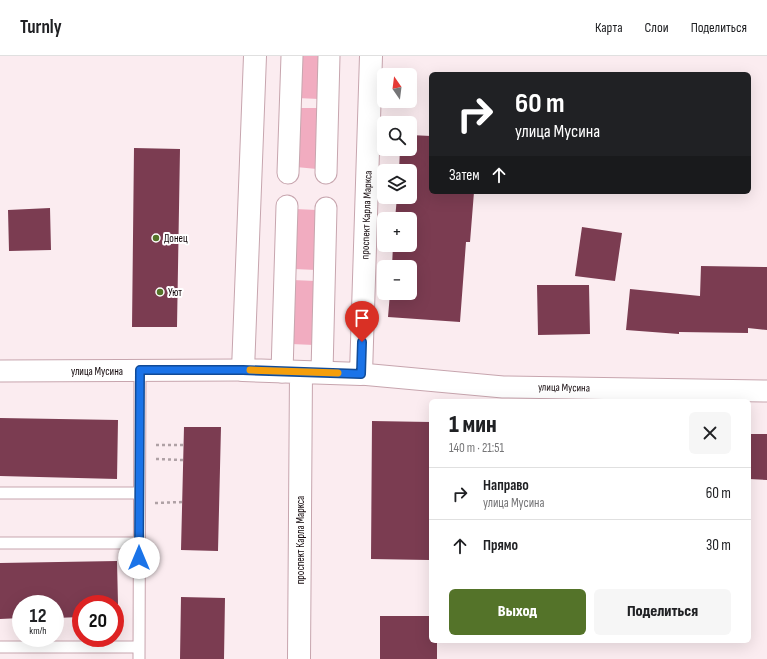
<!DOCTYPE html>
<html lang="ru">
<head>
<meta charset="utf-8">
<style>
	body { margin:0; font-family:"Sofia Sans Condensed",sans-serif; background:#f6f6f6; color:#202124; height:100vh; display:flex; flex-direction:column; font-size:15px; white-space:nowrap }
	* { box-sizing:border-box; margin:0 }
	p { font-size:13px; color:#757577 }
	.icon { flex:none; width:22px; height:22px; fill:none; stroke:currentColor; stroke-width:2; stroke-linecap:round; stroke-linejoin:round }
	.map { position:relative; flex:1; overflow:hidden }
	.side { position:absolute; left:429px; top:343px; width:322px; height:244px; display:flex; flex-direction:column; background:#fff; border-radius:6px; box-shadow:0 4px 16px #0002 }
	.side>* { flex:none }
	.banner { position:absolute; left:429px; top:16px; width:322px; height:122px; border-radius:6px; box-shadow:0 4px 16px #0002; background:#202124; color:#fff; overflow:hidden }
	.needle { width:26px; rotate:346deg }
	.fabs { position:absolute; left:377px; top:12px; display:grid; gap:8px }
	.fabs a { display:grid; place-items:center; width:40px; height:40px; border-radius:6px; background:#fff; box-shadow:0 4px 16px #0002; font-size:20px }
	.speed { position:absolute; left:12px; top:539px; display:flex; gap:8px; font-size:20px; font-weight:700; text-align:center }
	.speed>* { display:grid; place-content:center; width:52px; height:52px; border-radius:50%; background:#fff; box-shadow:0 4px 16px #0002; line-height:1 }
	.speed small { font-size:10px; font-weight:400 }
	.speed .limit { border:6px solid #d22; background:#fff; color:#111 }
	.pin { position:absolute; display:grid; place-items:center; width:34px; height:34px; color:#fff; margin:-41px -17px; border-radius:50% 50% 50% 0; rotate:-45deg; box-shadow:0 0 4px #0007 }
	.pin .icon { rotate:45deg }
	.me { position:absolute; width:44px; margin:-22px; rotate:0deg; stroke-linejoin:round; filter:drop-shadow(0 0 3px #0008) }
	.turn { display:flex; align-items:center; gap:14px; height:84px; padding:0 20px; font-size:18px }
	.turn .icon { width:52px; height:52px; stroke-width:2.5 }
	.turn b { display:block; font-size:28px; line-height:34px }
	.then { display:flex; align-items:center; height:38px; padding:0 20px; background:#0003; gap:8px; font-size:15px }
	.round { display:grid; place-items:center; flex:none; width:42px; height:42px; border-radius:6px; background:#f6f6f6 }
	.summary { display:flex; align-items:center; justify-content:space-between; height:68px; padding:0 20px }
	h1 { font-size:24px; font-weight:800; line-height:30px }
	.primary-button { display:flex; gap:8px; margin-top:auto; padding:8px 20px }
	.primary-button a { flex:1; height:46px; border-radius:6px; background:#547329; color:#fff; font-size:16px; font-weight:800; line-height:46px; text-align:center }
	.primary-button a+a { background:#f6f6f6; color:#202124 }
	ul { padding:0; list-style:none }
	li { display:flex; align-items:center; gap:12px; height:52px; padding:0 20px; border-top:1px solid #e0e0e0 }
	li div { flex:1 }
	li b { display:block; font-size:15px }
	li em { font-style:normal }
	header { display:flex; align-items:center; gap:24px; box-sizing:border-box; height:56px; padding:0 20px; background:#fff; border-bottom:1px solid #e0e0e0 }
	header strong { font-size:19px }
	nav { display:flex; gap:22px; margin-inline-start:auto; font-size:14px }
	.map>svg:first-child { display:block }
</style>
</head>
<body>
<header>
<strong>Turnly</strong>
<nav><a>Карта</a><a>Слои</a><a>Поделиться</a></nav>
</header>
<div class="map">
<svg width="767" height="603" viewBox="0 0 767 603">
	<rect width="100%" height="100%" fill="#fbecf0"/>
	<path fill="#f1acc0" d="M298,0h22l-1,43 -22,-1z
		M297,52h22l-2,61 -21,-2z
		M295,153l22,1 -1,60 -22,-1z
		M292,224l24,1 -2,64 -23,-1z"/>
	<path fill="#7b3c51" d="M410,79l21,1v56h43l-4,50h-4l-6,80 -72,-5 2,-24h20v-26h-18l1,-22h17v-26h-15l2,-22h13v-26h-11l1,-22h10z
		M134,92l46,1 -3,178h-45z
		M50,152l1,42 -42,1 -1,-41z
		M582,171l40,6 -7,48 -40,-5z
		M701,210l66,1v63l-19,-2v5l-69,-1v2l-53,-4 4,-41 70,7z
		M537,229h52l1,49 -52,1z
		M0,362l118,2 -1,59 -117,-3z
		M372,365l58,1 -1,138 -58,-1z
		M184,371h37l-3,124 -37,-1z
		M749,378h18v46l-18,-1z
		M117,505l1,43h-37v13l-26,1v-14h-34v14l-21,1v-56z
		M181,541l44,1 -1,61h-44z
		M380,560h51v25h6v18h-57z"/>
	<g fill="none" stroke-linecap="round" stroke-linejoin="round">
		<defs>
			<path id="lane" d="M0,437h139
				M0,487h139
				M0,591h139
				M139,603l1,-289"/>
			<path id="street" d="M288,117l4,-117
				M326,117l3,-117
				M0,315l243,-1
				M282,316l5,-166
				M322,316l4,-164
				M361,318l142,13 264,4"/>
			<path id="secondary" d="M255,0l-12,314 118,4 10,-318
				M299,603l2,-287"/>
		</defs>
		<use href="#lane" stroke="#c7a5ae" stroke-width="13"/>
		<use href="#street" stroke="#c7a5ae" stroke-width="23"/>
		<use href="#secondary" stroke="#c7a5ae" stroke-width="24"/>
		<path stroke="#afa1a5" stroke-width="2.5" stroke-dasharray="3 3" stroke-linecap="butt" d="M156,389h28
			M156,403l27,1
			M155,447l28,-1"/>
		<use href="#lane" stroke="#fff" stroke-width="11"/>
		<use href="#street" stroke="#fff" stroke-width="21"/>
		<use href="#secondary" stroke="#fff" stroke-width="22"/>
	</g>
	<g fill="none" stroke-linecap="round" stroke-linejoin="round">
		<defs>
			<path id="route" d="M139,502l1,-188h103l118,4 1,-32"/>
		</defs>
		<use href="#route" stroke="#114b97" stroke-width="10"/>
		<use href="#route" stroke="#1a73e8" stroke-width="7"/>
		<path stroke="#f59e0b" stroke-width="7" d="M250,314l88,3"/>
	</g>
	<g fill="#547329" stroke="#fff" stroke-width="1.5">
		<circle cx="156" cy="182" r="4"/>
		<circle cx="160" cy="236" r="4"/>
	</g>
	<g text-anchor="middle" stroke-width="4" stroke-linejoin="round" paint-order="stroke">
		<g font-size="11" fill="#13080b" stroke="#fff">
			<text transform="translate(366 159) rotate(-88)" y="4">проспект Карла Маркса</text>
			<text x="97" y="319">улица Мусина</text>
			<text transform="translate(564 331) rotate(1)" y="4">улица Мусина</text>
			<text transform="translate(300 484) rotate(-90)" y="4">проспект Карла Маркса</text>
		</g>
		<g font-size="11" fill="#13080b" stroke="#fff" text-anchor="start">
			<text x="164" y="186">Донец</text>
			<text x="168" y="240">Уют</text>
		</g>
	</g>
</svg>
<div class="fabs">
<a><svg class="needle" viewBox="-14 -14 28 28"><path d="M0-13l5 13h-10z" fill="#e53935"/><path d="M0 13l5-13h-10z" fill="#757577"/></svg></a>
<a><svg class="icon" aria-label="search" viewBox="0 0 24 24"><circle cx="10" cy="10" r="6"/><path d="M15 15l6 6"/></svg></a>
<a><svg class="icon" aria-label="layers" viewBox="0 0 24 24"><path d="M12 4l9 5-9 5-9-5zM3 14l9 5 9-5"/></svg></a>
<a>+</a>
<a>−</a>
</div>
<div class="speed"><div>12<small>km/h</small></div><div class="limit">20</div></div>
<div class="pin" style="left:362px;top:286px;background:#d93025"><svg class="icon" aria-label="arrive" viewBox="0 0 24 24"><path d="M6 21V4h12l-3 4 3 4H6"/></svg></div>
<svg class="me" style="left:139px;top:502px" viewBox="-20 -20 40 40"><circle r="19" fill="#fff"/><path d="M0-13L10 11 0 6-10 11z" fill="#1a73e8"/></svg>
<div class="banner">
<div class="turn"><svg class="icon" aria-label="right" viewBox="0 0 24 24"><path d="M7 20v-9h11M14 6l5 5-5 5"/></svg><div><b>60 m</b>улица Мусина</div></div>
<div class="then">Затем<svg class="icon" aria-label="ahead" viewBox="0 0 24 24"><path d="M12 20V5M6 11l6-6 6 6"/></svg></div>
</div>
<section class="side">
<div class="summary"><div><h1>1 мин</h1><p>140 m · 21:51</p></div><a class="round"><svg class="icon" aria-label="close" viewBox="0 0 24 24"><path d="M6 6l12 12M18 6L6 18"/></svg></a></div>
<ul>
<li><svg class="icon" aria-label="right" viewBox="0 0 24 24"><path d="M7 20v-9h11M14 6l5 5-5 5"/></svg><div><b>Направо</b><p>улица Мусина</p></div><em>60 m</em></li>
<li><svg class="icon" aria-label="ahead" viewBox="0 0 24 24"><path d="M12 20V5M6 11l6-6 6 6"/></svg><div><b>Прямо</b></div><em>30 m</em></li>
</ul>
<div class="primary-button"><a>Выход</a><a>Поделиться</a></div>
</section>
</div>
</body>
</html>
